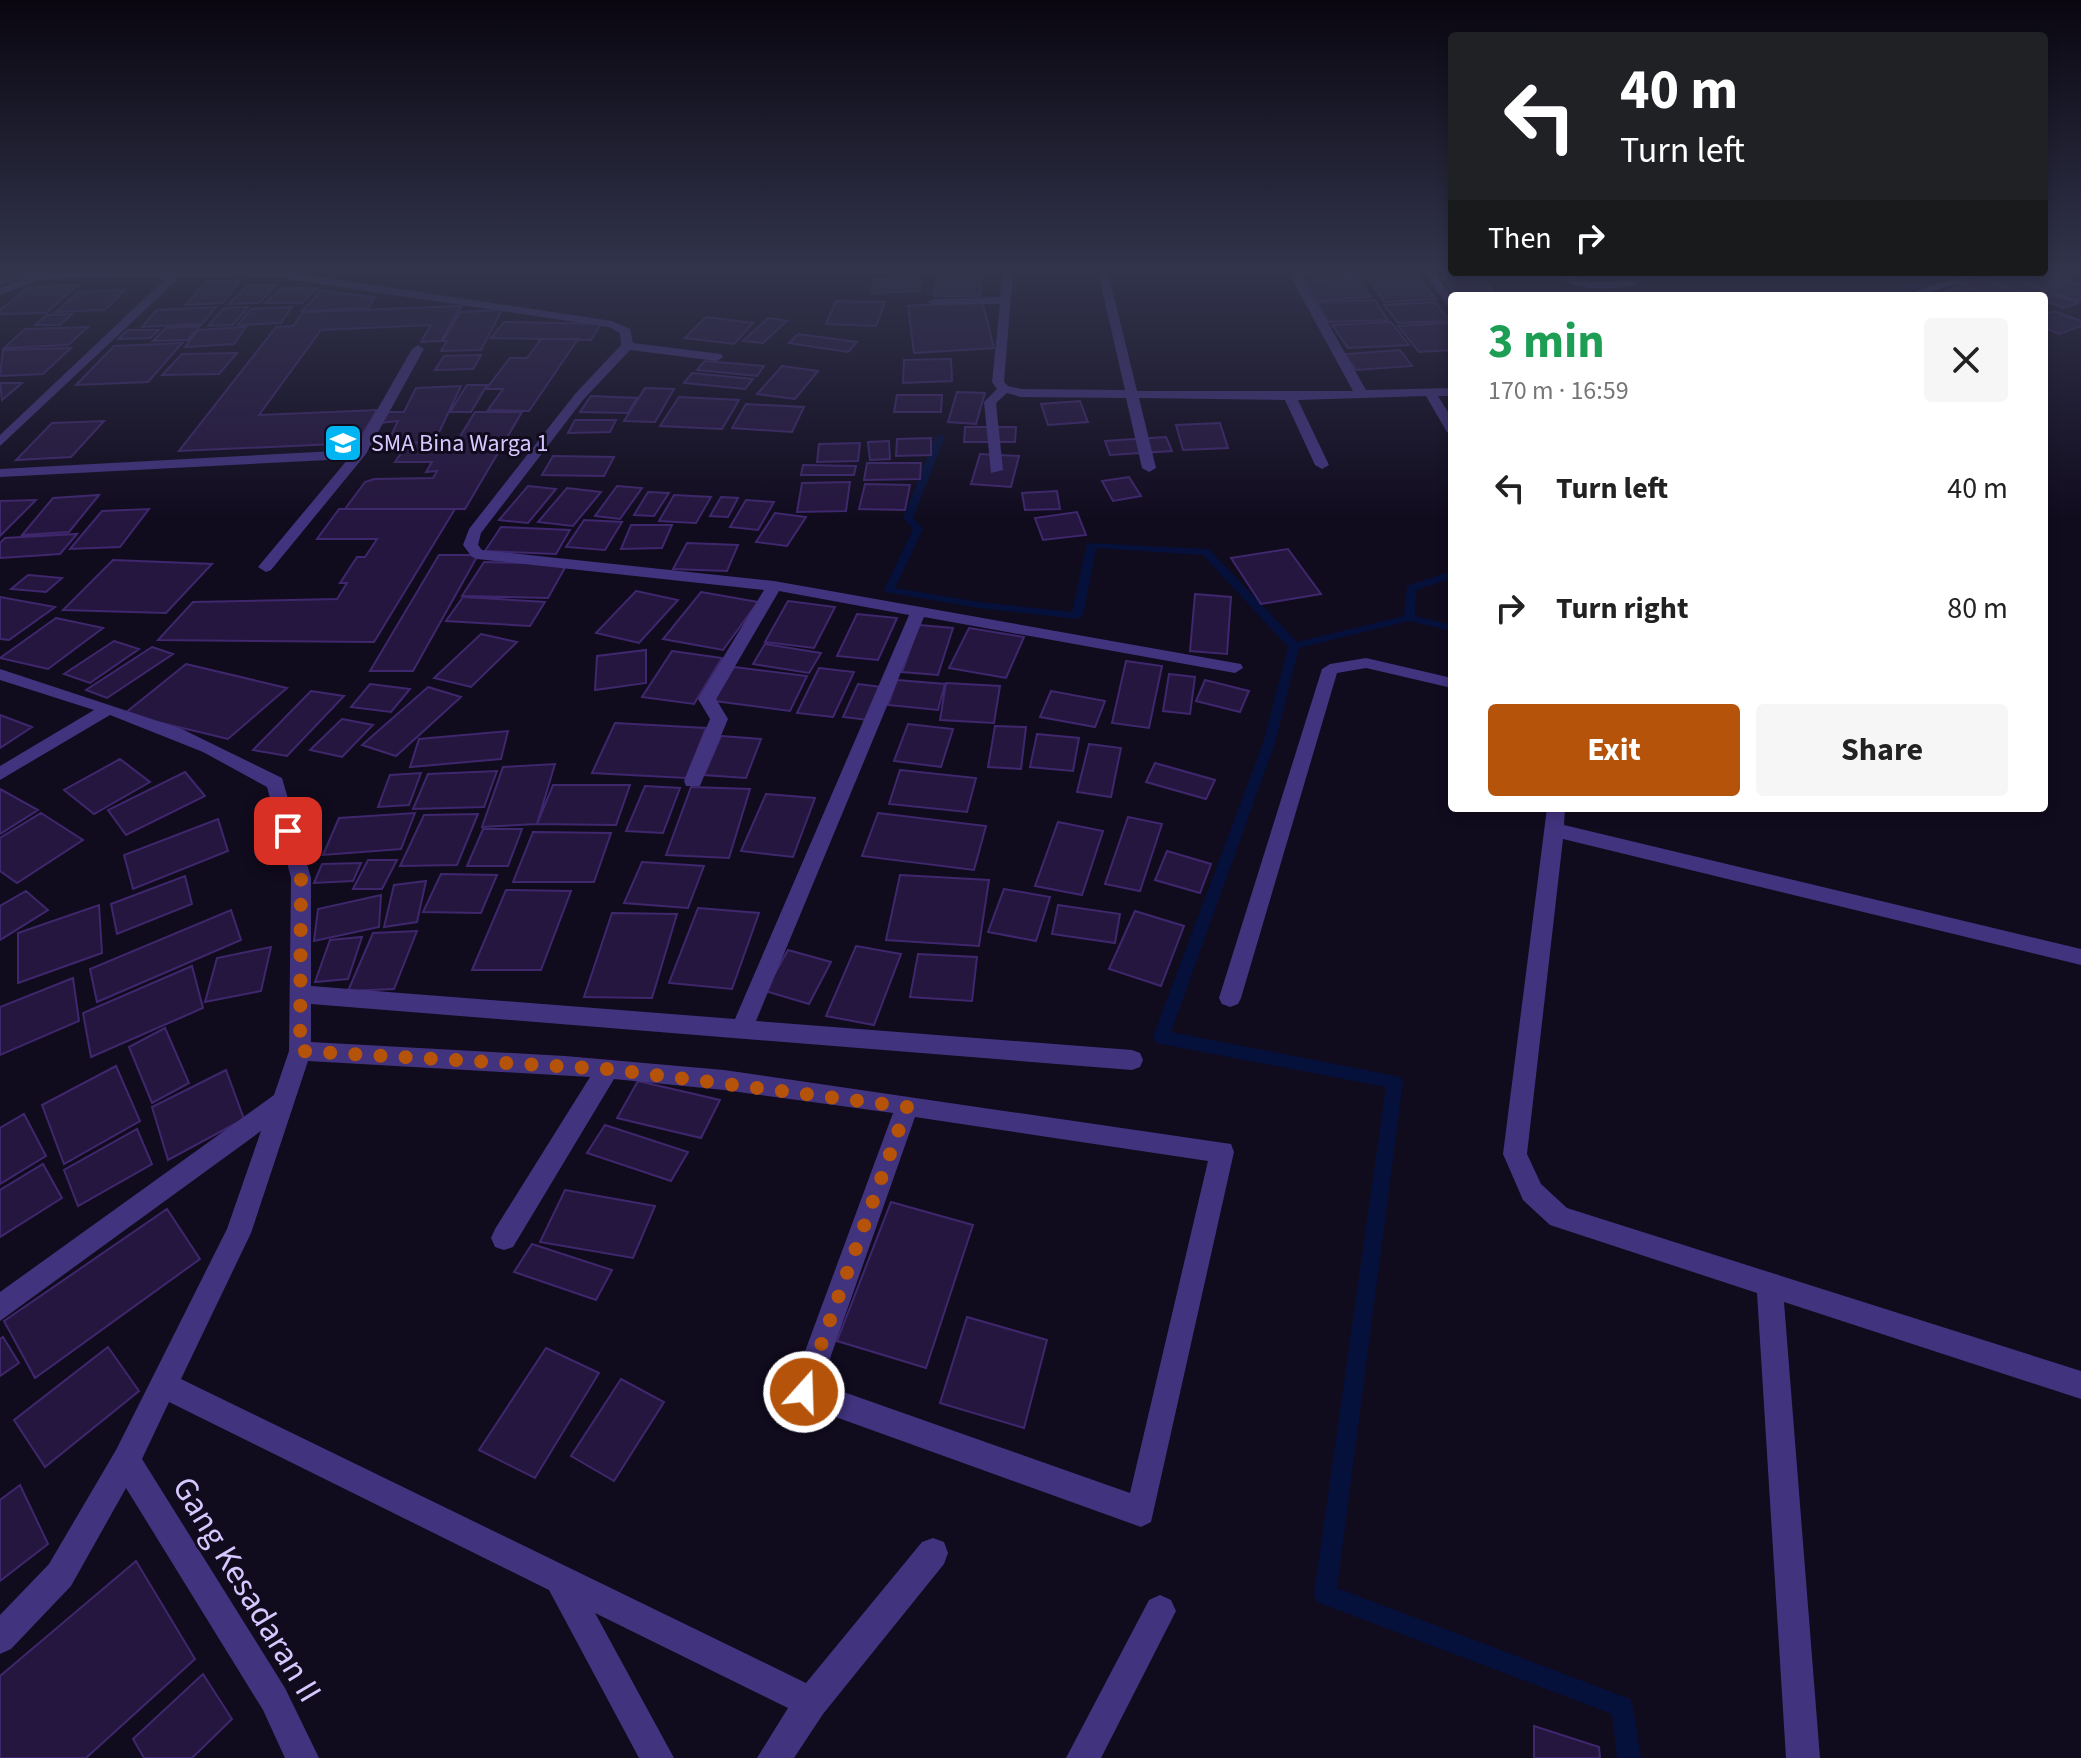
<!DOCTYPE html>
<html lang="en">
<head>
<meta charset="utf-8">
<style>
	body { margin:0; font-family:"Source Sans 3",sans-serif; background:#f6f6f6; color:#222; height:100vh; display:flex; flex-direction:column; font-size:30px; white-space:nowrap }
	* { box-sizing:border-box; margin:0 }
	p { font-size:26px; color:#767676 }
	.icon { flex:none; width:44px; height:44px; fill:none; stroke:currentColor; stroke-width:2; stroke-linecap:round; stroke-linejoin:round }
	.map { position:relative; flex:1; overflow:hidden }
	.sheet { position:absolute; left:1448px; top:292px; width:600px; height:520px; display:flex; flex-direction:column; background:#fff; border-radius:8px; box-shadow:0 4px 12px #0003 }
	.sheet>* { flex:none }
	.top-card { position:absolute; left:1448px; top:32px; width:600px; height:244px; border-radius:8px; box-shadow:0 4px 12px #0003; background:#202124; color:#fff; overflow:hidden }
	.pin { position:absolute; display:grid; place-items:center; width:68px; height:68px; color:#fff; margin:-34px; border-radius:16px; box-shadow:0 4px 12px #0006 }
	.me { position:absolute; width:88px; margin:-44px; rotate:20deg; stroke-linejoin:round; filter:drop-shadow(0 0 6px #0008) }
	.turn { display:flex; align-items:center; gap:28px; height:168px; padding:0 40px; font-size:36px }
	.turn .icon { width:104px; height:104px; stroke-width:2.5 }
	.turn b { display:block; font-size:56px; line-height:68px }
	.then { display:flex; align-items:center; height:76px; padding:0 40px; background:#0003; gap:16px; font-size:30px }
	.round { display:grid; place-items:center; flex:none; width:84px; height:84px; border-radius:8px; background:#f6f6f6 }
	.headline { display:flex; align-items:center; justify-content:space-between; height:136px; padding:0 40px }
	h1 { font-size:48px; font-weight:700; line-height:60px; color:#1e9e55 }
	.button { display:flex; gap:16px; margin-top:auto; padding:16px 40px }
	.button a { flex:1; height:92px; border-radius:8px; background:#b45309; color:#fff; font-size:32px; font-weight:700; line-height:92px; text-align:center }
	.button a+a { background:#f6f6f6; color:#222 }
	ul { padding:0; list-style:none }
	li { display:flex; align-items:center; gap:24px; height:120px; padding:0 40px }
	li div { flex:1 }
	li b { display:block; font-size:30px }
	li em { font-style:normal }
	.map>svg:first-child { display:block }
</style>
</head>
<body>
<div class="map">
<svg width="2081" height="1758" viewBox="0 0 2081 1758">
	<rect width="100%" height="100%" fill="#110b1e"/>
	<g fill="none" stroke-linecap="round" stroke-linejoin="round">
		<path fill="#06113b" fill-rule="evenodd" d="M1952,272h12l-72,24h-12z
			M940,434l5,3 -32,81 10,11 -28,59 84,14 93,10 15,-69 119,6 4,1 87,92 107,-26 3,-30 45,-15v7l-36,12 -1,26 37,9v6l-43,-10 -110,27 -24,95 -104,289 230,45 2,5 -66,506 293,111 3,8 8,51h-24l-5,-44 -295,-112 -3,-8 72,-507 -225,-43 -6,-2 -2,-5 110,-294 25,-96 -85,-92 -107,-7 -13,68 -6,3 -98,-11 -94,-16 -1,-2 29,-61 -10,-11 32,-81z"/>
	</g>
	<path fill="#25163f" stroke="#3f276d" stroke-width="2" d="M0,272h30l3,2 -33,10z
		M937,272h45l-2,24h-46z
		M1299,272h58l2,3 -57,2z
		M2025,272h20l36,13v14l-4,2 -66,-23z
		M1999,274l79,29 -14,5 -20,-7v-5h-12l-46,-17z
		M1416,275l20,24 -51,3 -18,-24z
		M1480,276l15,18 -38,2 -15,-19z
		M920,278v13l-48,2 1,-14z
		M1357,278l14,19 -54,3 -13,-19z
		M1979,278l48,18h-36l-31,-12z
		M241,280l-18,23 -37,2 19,-23z
		M78,285l-32,28 -46,1v-4l29,-23z
		M276,285l-17,18 -30,1 18,-18z
		M1957,287l25,9 -39,-3z
		M282,288h36l-16,15h-37z
		M125,290l-20,20 -49,2 22,-20z
		M321,291l54,6 -7,11 -66,3z
		M1375,300l13,20 -60,2 -11,-20z
		M836,301l49,1 -9,24 -50,-2z
		M982,301l12,47 -80,5 -6,-47z
		M1435,302l15,19 -52,2 -14,-18z
		M461,306l-20,35 -20,1 10,-17 -110,5 -62,85 118,-5 -20,33 -178,8 97,-124 17,-1 10,-14z
		M216,307l-14,17 -60,3 15,-17z
		M248,307l-15,18 -25,1 16,-18z
		M292,307l-11,16 -43,2 13,-16z
		M502,310l-21,40 -40,1 6,-10h-4l17,-29z
		M2054,311l27,10v5l-22,8 -15,-6v-13z
		M72,314l-12,11h-25l12,-10z
		M706,317l47,6 -19,21 -49,-6z
		M768,318l19,3 -24,22 -20,-2z
		M504,322l97,2 -10,16 -100,-2z
		M1391,322l18,23 -61,3 -16,-23z
		M1447,323l5,5v22l-33,2 -21,-26z
		M200,326l-12,14 -35,1 13,-13z
		M88,327l-20,18 -64,3 21,-19z
		M246,327l-12,17 -49,3 13,-17z
		M128,330h31l-9,8 -32,1z
		M798,334l59,8 -9,10 -59,-9z
		M541,339h37l-49,72 -41,-1 15,-21h-17l24,-31h17z
		M182,343l-34,39 -72,3 38,-39z
		M71,348l-28,26 -43,2 3,-26z
		M1400,350l12,16 -56,4 -11,-16z
		M237,353l-18,21 -57,1 20,-21z
		M481,355l-8,14 -38,1 9,-14z
		M951,359l1,22 -49,2 1,-23z
		M705,361l59,5 -7,10 -60,-6z
		M782,366l36,5 -23,28 -38,-5z
		M692,373l61,6 -8,10 -61,-6z
		M0,383h22l-20,17z
		M467,385h20l-16,27h-21z
		M461,386l-26,55 -48,3 11,-23 -18,2 6,-11h18l12,-24z
		M645,388l29,1 -19,33 -31,-1z
		M957,392l28,1 -9,31 -28,-2z
		M897,395h45l-1,17h-47z
		M591,396l46,2 -9,15 -48,-1z
		M679,397l60,3 -17,29 -62,-3z
		M1080,401l8,21 -40,3 -7,-21z
		M746,404l58,3 -12,25 -60,-4z
		M475,412h47l-57,97h-120l20,-27 9,-3 59,-1 4,-7 -11,1 6,-10h-37l13,-19h37l3,-4 11,-1z
		M575,420h41l-6,12 -42,1z
		M104,421l-33,36 -55,3 36,-37z
		M1220,423l8,25 -45,2 -7,-25z
		M965,427h51l-1,15h-51z
		M1166,437l6,14 -62,4 -5,-14z
		M931,438v17l-35,1 1,-17z
		M889,441l1,18 -20,1 -2,-18z
		M860,443l-2,18 -41,1 2,-18z
		M980,454l39,2 -8,31 -40,-3z
		M553,456l61,1 -10,19 -62,-1z
		M867,463h54l-1,16 -56,1z
		M803,465l53,1 -2,9h-53z
		M1129,477l12,19 -28,5 -11,-20z
		M850,482l-4,29 -49,1 5,-29z
		M865,484l45,1 -5,25 -46,-1z
		M528,486l28,3 -28,34 -29,-3z
		M617,486l25,2 -22,31 -25,-3z
		M567,488l34,4 -28,34 -35,-4z
		M1057,491l3,18 -35,1 -3,-17z
		M648,492l21,1 -15,23 -20,-1z
		M99,495l-30,37 -47,3 31,-37z
		M674,495l37,2 -15,26 -37,-2z
		M721,497l17,1 -10,19 -18,-1z
		M36,500l-36,36v-35z
		M746,500l28,2 -16,28 -28,-3z
		M149,509l-29,38 -50,2 32,-38z
		M339,509h116l-81,133 -216,-2 35,-38 144,-3 10,-16h-7l17,-26h8l12,-18h-60z
		M1077,512l9,23 -43,5 -8,-22z
		M775,513l31,4 -19,29 -31,-4z
		M584,520l38,2 -17,28 -39,-3z
		M631,525h41l-10,23 -41,1z
		M501,527l69,3 -14,24 -71,-3z
		M77,534l-17,20 -60,4v-15l5,-5z
		M687,543l51,2 -11,26 -54,-2z
		M1288,549l33,45 -60,10 -30,-46z
		M439,555h39l-65,116h-43z
		M113,560l99,4 -46,49 -103,-3z
		M484,562l83,2 -19,34 -86,-2z
		M28,575l34,3 -16,14 -35,-3z
		M636,591l42,9 -39,43 -43,-10z
		M701,592l57,10 -35,48 -60,-11z
		M1195,594l36,3 -4,57 -37,-3z
		M0,597l55,10 -46,33 -9,-1z
		M463,597l82,5 -15,24 -84,-5z
		M788,601l47,6 -21,41 -49,-6z
		M857,614l40,4 -19,42 -41,-4z
		M56,618l47,10 -55,41 -48,-11z
		M919,625l34,3 -15,47 -36,-3z
		M969,628l55,9 -18,41 -57,-10z
		M481,634l36,8 -46,45 -37,-9z
		M114,641l25,8 -49,34 -26,-9z
		M765,644l56,9 -12,20 -56,-9z
		M152,647l21,7 -66,44 -21,-8z
		M646,650v33l-51,7 2,-34z
		M672,651l50,7 -28,46 -52,-7z
		M1126,661l36,5 -13,62 -37,-5z
		M186,664l101,24 -59,51 -104,-25z
		M734,667l73,9 -17,35 -76,-10z
		M819,668l35,4 -21,45 -36,-4z
		M1169,674l26,3 -5,37 -27,-3z
		M897,680l48,4 -7,26 -50,-5z
		M1205,680l44,11 -9,21 -44,-11z
		M946,683l54,3 -6,37 -54,-3z
		M370,684l40,5 -19,23 -40,-5z
		M858,684l24,3 -14,33 -25,-3z
		M428,687l33,10 -65,59 -34,-11z
		M311,691l33,5 -57,60 -34,-6z
		M1051,691l54,10 -10,26 -55,-10z
		M0,715l32,12 -32,21z
		M342,719l31,6 -31,32 -32,-7z
		M615,723l91,5 -20,50 -94,-5z
		M908,724l45,5 -12,38 -47,-6z
		M995,726l31,1 -5,42 -33,-2z
		M508,731l-7,28 -91,8 9,-28z
		M1037,734l42,4 -6,33 -43,-4z
		M721,736l40,3 -15,39 -42,-3z
		M1089,744l32,4 -10,49 -34,-5z
		M120,759l30,23 -56,32 -30,-24z
		M1155,763l60,17 -9,19 -60,-17z
		M555,764l-18,60 -55,3 21,-60z
		M900,770l76,8 -9,34 -78,-8z
		M497,771l-13,36 -71,2 15,-35z
		M185,772l20,24 -79,39 -18,-25z
		M421,773l-12,32 -31,2 12,-32z
		M553,785h77l-14,40 -79,-1z
		M645,786l35,2 -17,45 -37,-2z
		M691,787l59,2 -21,69 -63,-3z
		M0,789l38,21 -38,24z
		M766,794l49,4 -22,59 -52,-6z
		M41,813l42,27 -66,43 -17,-12v-33z
		M415,813l-14,36 -78,6 16,-37z
		M878,813l108,13 -12,44 -112,-14z
		M478,814l-21,51 -57,1 24,-51z
		M1128,817l34,7 -22,67 -35,-7z
		M218,819l10,32 -95,38 -9,-34z
		M1058,822l45,9 -21,64 -47,-9z
		M483,829h39l-14,37h-41z
		M533,832l78,1 -17,49h-81z
		M1167,851l44,13 -11,29 -45,-13z
		M368,860h29l-15,29h-29z
		M642,862l62,4 -16,42 -64,-5z
		M361,863l-8,18 -39,2 8,-19z
		M441,874l56,1 -16,38 -58,-1z
		M900,875l89,5 -10,66 -93,-6z
		M185,876l7,28 -75,30 -6,-30z
		M426,881l-9,41 -33,5 10,-42z
		M1004,889l46,8 -14,44 -48,-9z
		M506,890l65,1 -30,79h-69z
		M26,891l22,19 -48,30v-34z
		M381,895l-2,32 -65,14 4,-32z
		M99,905l3,48 -84,30v-50z
		M1058,905l62,9 -5,29 -63,-9z
		M698,908l61,5 -27,76 -63,-6z
		M231,910l10,30 -144,62 -7,-33z
		M1135,911l49,15 -23,60 -52,-17z
		M612,913l65,1 -25,84 -68,-1z
		M417,931l-23,58 -46,2 25,-58z
		M362,937l-14,42 -33,3 15,-42z
		M856,946l45,8 -27,71 -48,-9z
		M271,947l-10,44 -56,11 12,-44z
		M788,950l43,12 -22,42 -44,-13z
		M918,954l59,3 -5,44 -62,-4z
		M192,966l11,42 -112,49 -8,-44z
		M73,978l6,43 -79,34v-48z
		M165,1028l24,55 -37,20 -23,-56z
		M116,1066l24,55 -76,43 -22,-59z
		M226,1070l18,49 -76,41 -16,-53z
		M638,1081l82,19 -19,38 -84,-20z
		M24,1114l22,42 -46,28v-56z
		M605,1125l83,27 -17,29 -84,-28z
		M137,1129l15,35 -74,42 -14,-36z
		M43,1164l19,34 -62,39v-47z
		M565,1190l90,16 -22,52 -93,-16z
		M891,1202l82,23 -47,143 -89,-27z
		M167,1209l33,50 -165,119 -31,-57z
		M532,1244l80,26 -16,30 -82,-28z
		M967,1317l80,23 -23,88 -84,-25z
		M3,1337l16,26 -19,13v-37z
		M108,1347l31,44 -94,76 -31,-47z
		M546,1348l53,25 -64,105 -56,-28z
		M621,1379l43,23 -50,79 -43,-25z
		M20,1485l28,59 -48,37v-81z
		M136,1561l59,98 -109,99h-86v-82z
		M203,1674l29,45 -40,39h-48l-11,-19z
		M1534,1726l65,21 1,11h-66z"/>
	<g fill="none" stroke-linecap="round" stroke-linejoin="round">
		<path fill="#42337f" fill-rule="evenodd" d="M38,272h248l326,49 18,8 3,14 88,11 2,3 -6,4 -87,-11 -47,50 -102,133 -3,12 4,5 292,31 467,83 2,4 -8,5 -311,-56 -168,404 376,29 8,3 3,7 -3,7 -8,3 -821,-66v38l254,14 159,14 507,74 3,8 -83,370 -10,5 -347,-125 -4,-10 103,-279 -169,-23 -110,-11 -101,168 -9,3 -9,-3 -4,-9 4,-9 95,-152 -282,-16 -57,172 -70,146 625,304 116,-141 11,-4 11,4 4,11 -4,11 -121,150 -29,44h-37l31,-50 -193,-95 79,145h-35l-90,-168 -380,-188 -27,57 143,229 34,70h-34l-22,-48 -137,-222 -55,98 -60,63 -11,5v-39l49,-51 67,-114 111,-221 34,-98 -261,190v-29l274,-197 15,-44 2,-173 -24,-91 -64,-35 -93,-37 -110,65v-14l94,-56 -94,-30v-11l182,60 100,49 29,100v108l424,33 174,-404 -130,-24 -63,108 12,20 -26,62 -2,5h-14l-2,-5 26,-62 -12,-20 66,-109 -287,-31 -5,-2 -9,-12 6,-16 106,-135 46,-49 -1,-12 -11,-6 -335,-50 -95,1 -179,168v-11l166,-157 -123,1 -43,16v-7zM915,1117l293,44 -78,332 -309,-109z
			M1003,272h10l-9,110 4,4 13,3 104,1 -27,-118h10l29,119h216l-65,-119h11l67,118 86,-2v8h-14l14,22v15l-5,-1 -21,-36 -128,4 31,65 -7,4 -7,-4 -30,-65 -146,-2 17,70 -7,4 -7,-4 -16,-70 -105,-1 -14,-4 -11,10 7,67 -12,3 -7,-71 13,-13 -5,-7 8,-78 -66,1 -6,-3 6,-3 66,-2z
			M1424,272h11l17,25v11l-4,-1z
			M1550,272h13l29,10 36,-2 -6,-8h12l4,11 -5,3c-29,3 -59,6 -83,-14z
			M1971,272h18l-70,24h-17z
			M418,345l6,4 -58,105 -95,116 -5,2 -8,-5 90,-108 -348,18v-8l354,-19 58,-101z
			M1366,658l86,20v10l-86,-20 -29,5 -96,325 -3,6 -8,3 -8,-3 -3,-6 103,-329 8,-5z
			M1547,808h18l-1,17 517,124v16l-518,-126 -36,315 14,30 26,24 514,163v28l-297,-97 36,456h-34l-29,-465 -207,-68 -27,-25 -20,-46z
			M1160,1595l11,5 5,11 -75,147h-35l83,-158z"/>
	</g>
	<linearGradient id="sky" x2="0" y2="1"><stop stop-color="#090610"/><stop offset="0.52" stop-color="#32344c"/><stop offset="1" stop-color="#32344c" stop-opacity="0"/></linearGradient>
	<rect width="2081" height="519" fill="url(#sky)"/>
	<g fill="none" stroke-linecap="round" stroke-linejoin="round">
		<path stroke="#b45309" stroke-width="14" stroke-dasharray="0 25.2" d="M288,831l13,47 -1,173 308,18 299,38 -103,285"/>
	</g>
	<defs>
		<symbol id="school-square" viewBox="-11 -11 22 22"><rect x="-9" y="-9" width="18" height="18" rx="4" fill="#00b5f2" stroke="#110b1e"/><path d="M0-5L7-2L0 1L-7-2ZM-4 1L0 2.5L4 1V4Q0 6-4 4Z" fill="#fff"/></symbol>
	</defs>
	<g fill-rule="evenodd">
		<use href="#school-square" x="321" y="421" width="44" height="44"/>
	</g>
	<g text-anchor="middle" stroke-width="6" stroke-linejoin="round" paint-order="stroke">
		<g font-size="24" fill="#d6c7ff" stroke="#110b1e" text-anchor="start">
			<text x="371" y="451">SMA Bina Warga 1</text>
		</g>
		<g font-size="34" fill="#d6c7ff" stroke="#110b1e">
			<text transform="translate(248 1589) rotate(59)" y="12">Gang Kesadaran II</text>
		</g>
	</g>
</svg>
<div class="pin" style="left:288px;top:831px;background:#d93025"><svg class="icon" aria-label="arrive" viewBox="0 0 24 24"><path d="M6 21V4h12l-3 4 3 4H6"/></svg></div>
<svg class="me" style="left:804px;top:1392px" viewBox="-20 -20 40 40"><circle r="17" fill="#b45309" stroke="#fff" stroke-width="3"/><path d="M0-11L8 9 0 5-8 9z" fill="#fff"/></svg>
<div class="top-card">
<div class="turn"><svg class="icon" aria-label="left" viewBox="0 0 24 24"><path d="M17 20v-9H6M10 6l-5 5 5 5"/></svg><div><b>40 m</b>Turn left</div></div>
<div class="then">Then<svg class="icon" aria-label="right" viewBox="0 0 24 24"><path d="M7 20v-9h11M14 6l5 5-5 5"/></svg></div>
</div>
<section class="sheet">
<div class="headline"><div><h1>3 min</h1><p>170 m · 16:59</p></div><a class="round"><svg class="icon" aria-label="close" viewBox="0 0 24 24"><path d="M6 6l12 12M18 6L6 18"/></svg></a></div>
<ul>
<li><svg class="icon" aria-label="left" viewBox="0 0 24 24"><path d="M17 20v-9H6M10 6l-5 5 5 5"/></svg><div><b>Turn left</b></div><em>40 m</em></li>
<li><svg class="icon" aria-label="right" viewBox="0 0 24 24"><path d="M7 20v-9h11M14 6l5 5-5 5"/></svg><div><b>Turn right</b></div><em>80 m</em></li>
</ul>
<div class="button"><a>Exit</a><a>Share</a></div>
</section>
</div>
</body>
</html>
